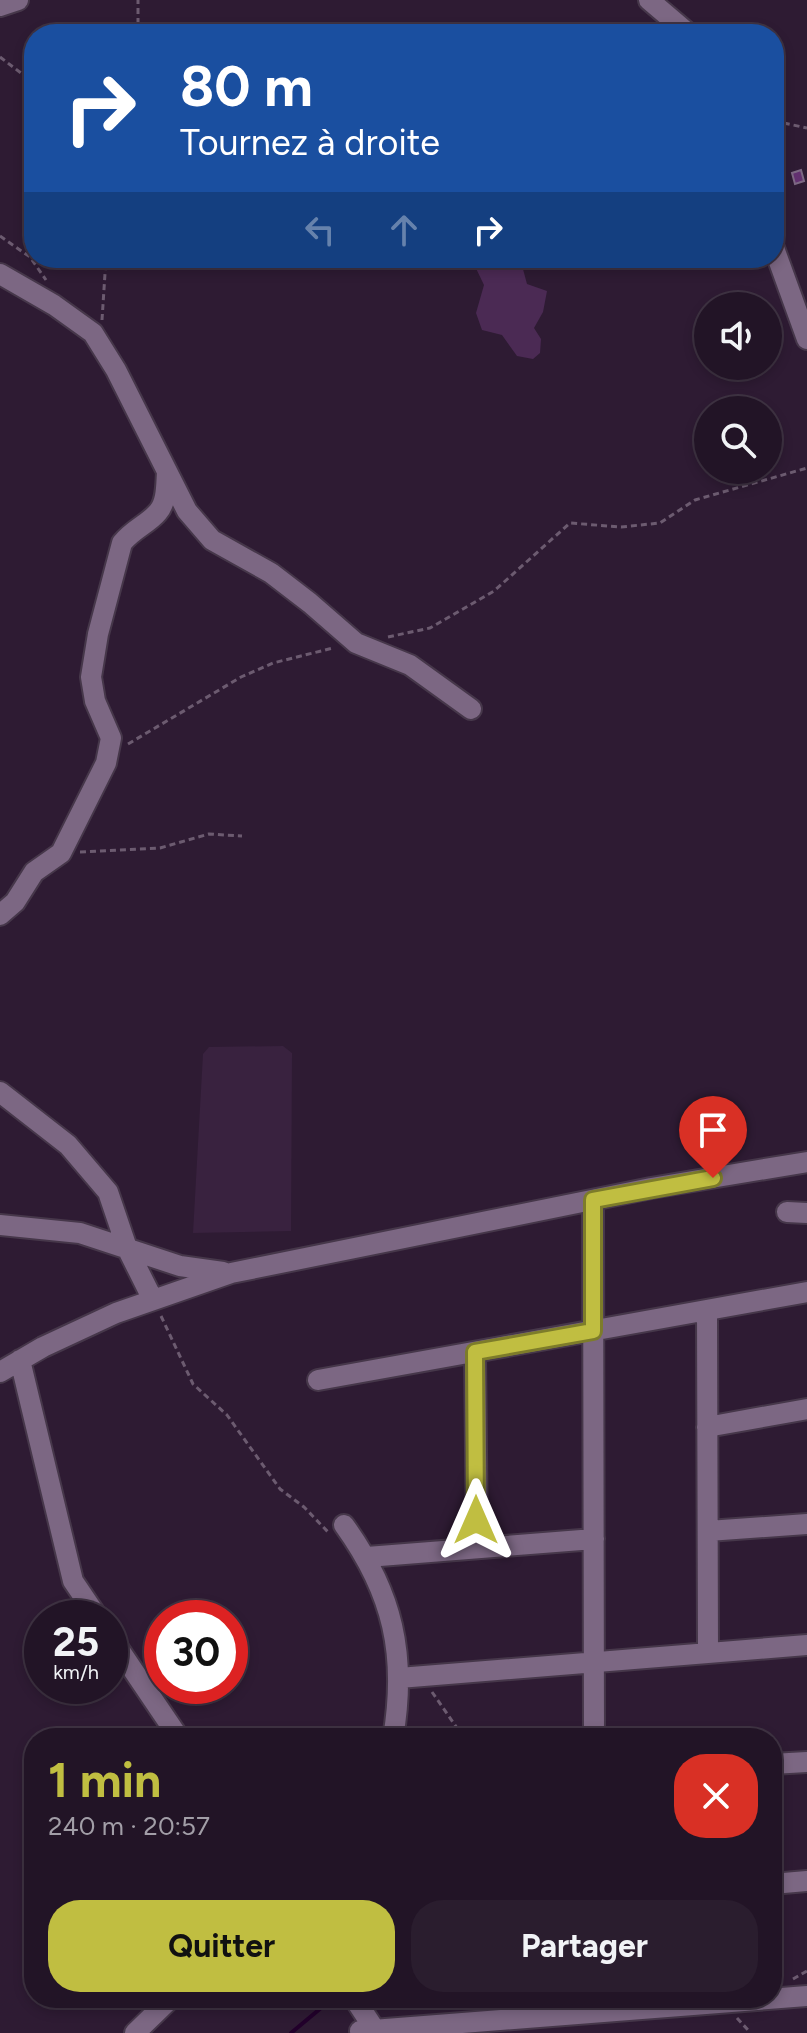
<!DOCTYPE html>
<html lang="fr">
<head>
<meta charset="utf-8">
<style>
	body { margin:0; font-family:Figtree,sans-serif; background:#2a1d2e; color:#f1f3f6; height:100vh; display:flex; flex-direction:column; font-size:30px; white-space:nowrap }
	* { box-sizing:border-box; margin:0 }
	p { font-size:26px; color:#a29ea7 }
	.icon { flex:none; width:44px; height:44px; fill:none; stroke:currentColor; stroke-width:2; stroke-linecap:round; stroke-linejoin:round }
	.map { position:relative; flex:1; overflow:hidden }
	.sheet { position:absolute; left:24px; top:1728px; width:758px; height:280px; display:flex; flex-direction:column; background:#221426; border-radius:32px; box-shadow:0 4px 12px #0003,0 0 0 2px #3f3343 }
	.sheet>* { flex:none }
	.top-card { position:absolute; left:24px; top:24px; width:760px; height:244px; border-radius:32px; box-shadow:0 4px 12px #0003,0 0 0 2px #3f3343; background:#1a4fa0; color:#fff; overflow:hidden }
	.controls { position:absolute; left:694px; top:292px; display:grid; gap:16px }
	.controls a { display:grid; place-items:center; width:88px; height:88px; border-radius:50%; background:#221426; box-shadow:0 4px 12px #0003,0 0 0 2px #3f3343; font-size:40px }
	.speed { position:absolute; left:24px; top:1600px; display:flex; gap:16px; font-size:40px; font-weight:700; text-align:center }
	.speed>* { display:grid; place-content:center; width:104px; height:104px; border-radius:50%; background:#221426; box-shadow:0 4px 12px #0003,0 0 0 2px #3f3343; line-height:1 }
	.speed small { font-size:20px; font-weight:400 }
	.speed .limit { border:12px solid #d22; background:#fff; color:#111 }
	.pin { position:absolute; display:grid; place-items:center; width:68px; height:68px; color:#fff; margin:-82px -34px; border-radius:50% 50% 50% 0; rotate:-45deg; box-shadow:0 0 8px #0007 }
	.pin .icon { rotate:45deg }
	.me { position:absolute; width:88px; margin:-44px; rotate:0deg; stroke-linejoin:round; filter:drop-shadow(0 0 6px #0008) }
	.turn { display:flex; align-items:center; gap:28px; height:168px; padding:0 24px; font-size:36px }
	.turn .icon { width:104px; height:104px; stroke-width:2.5 }
	.turn b { display:block; font-size:56px; line-height:68px }
	.lanes { display:flex; align-items:center; height:76px; padding:0 24px; background:#0003; justify-content:center; gap:40px; direction:ltr }
	.lanes .off { opacity:.35 }
	.round { display:grid; place-items:center; flex:none; width:84px; height:84px; border-radius:32px; background:#2a1d2e }
	.summary { display:flex; align-items:center; justify-content:space-between; height:136px; padding:0 24px }
	h1 { font-size:48px; font-weight:700; line-height:60px; color:#c0be41 }
	.primary-button { display:flex; gap:16px; margin-top:auto; padding:16px 24px }
	.primary-button a { flex:1; height:92px; border-radius:32px; background:#c0be41; color:#111; font-size:32px; font-weight:700; line-height:92px; text-align:center }
	.primary-button a+a { background:#2a1d2e; color:#f1f3f6 }
	.map>svg:first-child { display:block }
</style>
</head>
<body>
<div class="map">
<svg width="807" height="2033" viewBox="0 0 807 2033">
	<rect width="100%" height="100%" fill="#2e1b33"/>
	<path fill="#39223f" d="M283,1046l9,7 -1,178 -98,2 10,-179 6,-7z"/>
	<path fill="#4b2a54" d="M29,40h5v112h-8z
		M471,258h49l7,26 20,7 -4,21 -9,16 7,11 -1,14 -7,6 -16,-3 -15,-21 -20,-5 -6,-17 8,-28z"/>
	<g fill="none" stroke-linecap="round" stroke-linejoin="round">
		<path stroke="#22002b" stroke-width="4" d="M291,2033l42,-35"/>
	</g>
	<path fill="#623070" stroke="#7d6884" stroke-width="2" d="M801,170l3,11 -9,3 -3,-11z"/>
	<g fill="none" stroke-linecap="round" stroke-linejoin="round">
		<defs>
			<path id="minor" d="M649,0l40,34
				M0,6l18,-6
				M774,248l33,91
				M0,274l54,31 39,28 23,37 71,141 25,29 59,33 39,30 46,40 54,22 61,44
				M0,915l15,-13 19,-30 27,-19 45,-90 5,-25 -16,-37 -4,-24 7,-43 24,-91c11,-14 26,-19 36,-31 9,-10 8,-27 9,-40
				M0,1092l68,53 40,47 19,56 26,52
				M593,1200l1,538
				M787,1212l20,1
				M0,1225l80,8 100,33 43,6
				M707,1310l1,343
				M475,1352l2,196
				M20,1360l53,221 25,37
				M0,1372l43,-25 73,-34 115,-40 420,-85 156,-26
				M318,1380l489,-88
				M707,1427l100,-18
				M344,1525c49,68 63,130 49,213
				M708,1531l99,-7
				M367,1557l227,-18
				M110,1636l69,102
				M399,1678l408,-33
				M772,1764l35,-2
				M772,1884l35,-3
				M354,1998l21,32
				M360,2031l447,-35
				M135,2033l36,-35"/>
		</defs>
		<use href="#minor" stroke="#46374a" stroke-width="24"/>
		<path stroke="#6c5b70" stroke-width="3" stroke-dasharray="6 4" stroke-linecap="butt" d="M138,34v-34
			M0,57l34,26
			M774,121l33,7
			M0,236l30,21 16,23
			M102,320l4,-62
			M388,637l42,-9 64,-37 76,-68 51,4 39,-4 35,-23 112,-32
			M128,744l113,-67 32,-14 60,-15
			M80,852l80,-4 49,-14 33,2
			M161,1316l32,68 34,31 53,74 24,18 24,25
			M432,1692l32,46
			M793,1979l14,-8
			M737,2018l11,12"/>
		<use href="#minor" stroke="#7c6783" stroke-width="20"/>
	</g>
	<g fill="none" stroke-linecap="round" stroke-linejoin="round">
		<defs>
			<path id="route" d="M476,1520l-1,-168 118,-21v-131l120,-22"/>
		</defs>
		<use href="#route" stroke="#7d7c2a" stroke-width="20"/>
		<use href="#route" stroke="#c0be41" stroke-width="14"/>
	</g>
</svg>
<div class="controls">
<a><svg class="icon" aria-label="sound" viewBox="0 0 24 24"><path d="M4 9h4l5-4v14l-5-4H4zM17 9q2 3 0 6"/></svg></a>
<a><svg class="icon" aria-label="search" viewBox="0 0 24 24"><circle cx="10" cy="10" r="6"/><path d="M15 15l6 6"/></svg></a>
</div>
<div class="speed"><div>25<small>km/h</small></div><div class="limit">30</div></div>
<div class="pin" style="left:713px;top:1178px;background:#d93025"><svg class="icon" aria-label="arrive" viewBox="0 0 24 24"><path d="M6 21V4h12l-3 4 3 4H6"/></svg></div>
<svg class="me" style="left:476px;top:1520px" viewBox="-20 -20 40 40"><path d="M0-17L14 15 0 8-14 15z" fill="#c0be41" stroke="#fff" stroke-width="4"/></svg>
<div class="top-card">
<div class="turn"><svg class="icon" aria-label="right" viewBox="0 0 24 24"><path d="M7 20v-9h11M14 6l5 5-5 5"/></svg><div><b>80 m</b>Tournez à droite</div></div>
<div class="lanes"><svg class="icon off" aria-label="left" viewBox="0 0 24 24"><path d="M17 20v-9H6M10 6l-5 5 5 5"/></svg><svg class="icon off" aria-label="ahead" viewBox="0 0 24 24"><path d="M12 20V5M6 11l6-6 6 6"/></svg><svg class="icon" aria-label="right" viewBox="0 0 24 24"><path d="M7 20v-9h11M14 6l5 5-5 5"/></svg></div>
</div>
<section class="sheet">
<div class="summary"><div><h1>1 min</h1><p>240 m · 20:57</p></div><a class="round" style="background:#d93025;color:#fff"><svg class="icon" aria-label="close" viewBox="0 0 24 24"><path d="M6 6l12 12M18 6L6 18"/></svg></a></div>
<div class="primary-button"><a>Quitter</a><a>Partager</a></div>
</section>
</div>
</body>
</html>
